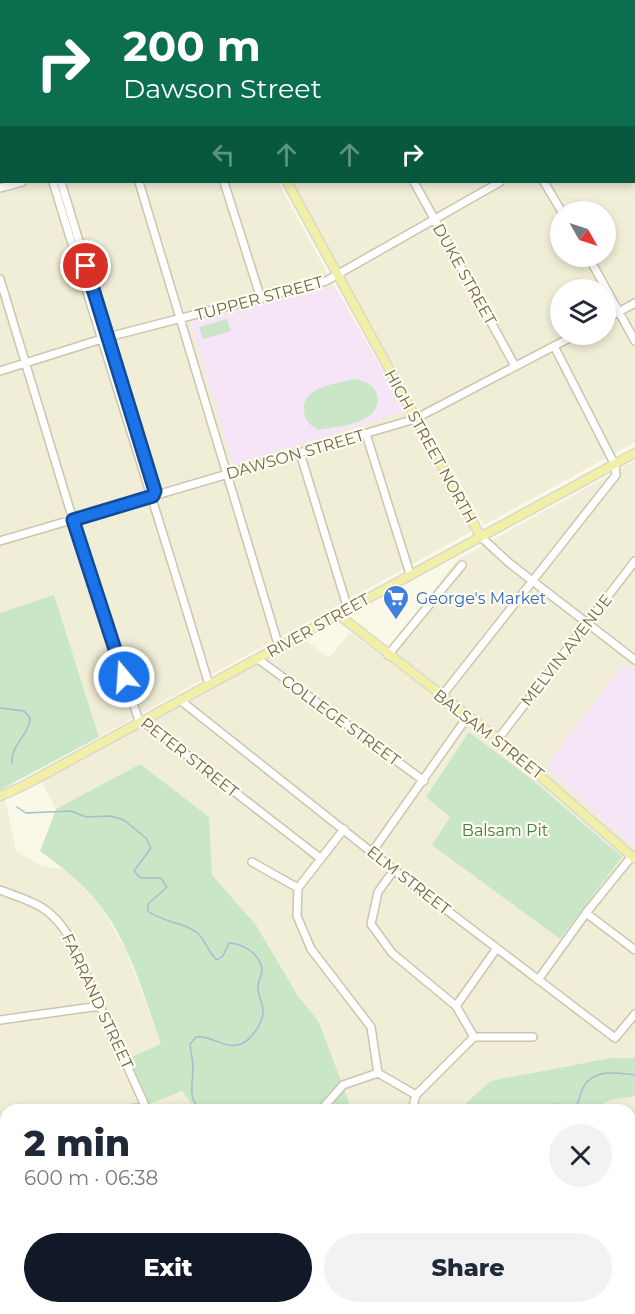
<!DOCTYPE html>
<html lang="en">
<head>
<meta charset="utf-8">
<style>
	body { margin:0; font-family:Montserrat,sans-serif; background:#f2f2f3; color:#1f2937; height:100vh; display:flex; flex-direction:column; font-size:22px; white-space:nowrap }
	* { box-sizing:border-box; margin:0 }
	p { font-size:20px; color:#747a83 }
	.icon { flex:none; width:33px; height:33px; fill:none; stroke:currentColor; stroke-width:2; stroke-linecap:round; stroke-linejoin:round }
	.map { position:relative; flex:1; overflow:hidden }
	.sheet { position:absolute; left:0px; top:1104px; width:636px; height:210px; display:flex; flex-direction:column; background:#fff; border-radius:18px 18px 0 0; box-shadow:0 3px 9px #0003 }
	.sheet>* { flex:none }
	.guide { position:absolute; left:0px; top:0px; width:636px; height:183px; box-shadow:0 3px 9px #0003; background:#0b6e4f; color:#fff; overflow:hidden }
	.needle { width:39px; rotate:129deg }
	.fabs { position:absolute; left:550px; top:201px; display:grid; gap:12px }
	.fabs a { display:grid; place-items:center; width:66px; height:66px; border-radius:50%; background:#fff; box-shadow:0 3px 9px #0003; font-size:30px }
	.pin { position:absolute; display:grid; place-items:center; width:51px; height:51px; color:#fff; margin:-26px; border:3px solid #fff; border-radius:50%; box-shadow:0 2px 6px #0007 }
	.me { position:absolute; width:66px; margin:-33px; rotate:342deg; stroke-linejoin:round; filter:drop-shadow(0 0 4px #0008) }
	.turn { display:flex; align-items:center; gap:21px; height:126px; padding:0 24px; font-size:27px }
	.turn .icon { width:78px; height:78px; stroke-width:2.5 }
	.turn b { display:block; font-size:42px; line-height:51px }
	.lanes { display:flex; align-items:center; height:57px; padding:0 24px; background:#0003; justify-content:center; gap:30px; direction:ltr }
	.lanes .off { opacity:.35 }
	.round { display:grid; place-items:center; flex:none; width:63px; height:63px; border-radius:32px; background:#f2f2f3 }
	.overview { display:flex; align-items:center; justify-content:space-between; height:102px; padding:0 24px }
	h1 { font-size:36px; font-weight:800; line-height:45px }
	.primary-button { display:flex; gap:12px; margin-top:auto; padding:12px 24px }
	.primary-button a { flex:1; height:69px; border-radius:36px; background:#111827; color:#fff; font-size:24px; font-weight:800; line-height:69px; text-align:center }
	.primary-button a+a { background:#f2f2f3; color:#1f2937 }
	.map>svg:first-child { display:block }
</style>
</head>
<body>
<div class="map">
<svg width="635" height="1314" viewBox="0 0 635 1314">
	<rect width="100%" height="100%" fill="#faf9e8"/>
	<path fill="#f1eed7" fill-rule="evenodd" d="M0,0l179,1 -177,1v180h276l57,105 -145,33 43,143 173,-52 66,120 -373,206 -45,-142 -54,18z
		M377,0h258v442l-151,83 -194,-343h344v-180l-260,-1zM561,212h45v44h-45zM561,290h45v44h-45z
		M635,461v597h-25l-118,23 -34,29h-106l-33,-88 -21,-26 -42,-71 -44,-50 -4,-58 -68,-53 -84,45 -15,-28 263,-142 25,19 21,-26 32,24 76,-97z
		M5,799l11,52 25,15 24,3 34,35 27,46 35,94 -14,60 35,-13 14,19h-190v198h624v-198h-42l23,-10 24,-4v218h-635v-514z"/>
	<path fill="#f6e4f7" d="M335,287l71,124 -173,54 -43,-145z
		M624,663l11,8v177l-90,-82z"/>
	<path fill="#c9e6c7" d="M227,319l4,12 -28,8 -4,-12z
		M355,379c9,2 19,5 22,16 6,29 -39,31 -58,35 -10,-5 -15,-10 -15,-22 -1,-21 35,-25 51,-29z
		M54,595l45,142 -99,53v-177z
		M469,732l66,50 87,75 -62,82 -128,-94 18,-28 -24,-20z
		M140,764l69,53 3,58 44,50 42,71 21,26 33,88h-156l-14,-19 -35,14 -18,-47 32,-14c-17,-47 -31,-101 -62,-140 -17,-21 -38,-38 -59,-53l16,-42z
		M610,1058h25v38l-24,4 -23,10h-130l33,-29z"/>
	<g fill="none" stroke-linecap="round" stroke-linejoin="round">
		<path stroke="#a5bcd3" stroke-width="1.5" d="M0,708l24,3 6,7c-1,18 -20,27 -18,45
			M17,807l9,6 45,-2 15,6 24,-1 14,4 22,18 5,10 -17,23 7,7h20l6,9 -19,17v7c14,11 30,10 45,19 12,6 14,22 24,30l6,-4 6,-13c14,1 31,10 33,27 0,6 -5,12 -4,18 0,8 5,15 5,23 0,12 -11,28 -22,33 -16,6 -29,-9 -45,-7l-6,7c1,8 3,17 3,25 0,16 -6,29 8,41
			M488,1110l4,-4 12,-1 8,5
			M545,1110l9,-6 21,5c4,-7 5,-16 9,-23 11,-18 34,-13 51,-11"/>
		<defs>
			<path id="minor" d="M4,0v2
				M82,0v2
				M314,0l1,2
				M444,0v2
				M565,0l1,2
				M131,2l6,-2
				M456,2l3,-2
				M0,40l2,-1
				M634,105h1
				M634,125l1,1
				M53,182c51,168 106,334 156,503
				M61,182l94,309 -2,5
				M139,182l140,465
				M224,182l37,117
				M414,182l101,184
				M544,182l18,30
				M0,188l22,-6
				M588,256l47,85
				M0,279l73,241 66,201 12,6 169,131
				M606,319l29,-16
				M0,371l108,-34 218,-56 174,-99
				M366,434l44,140
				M300,453l48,156
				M481,537l27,25 127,98
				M0,541l415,-122 162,-85
				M388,655l74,-90
				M258,659l166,122
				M441,697l175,-222 -1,-10 -61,-119
				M180,700l214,170 221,168 20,-24
				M498,739l137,-178
				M344,829l-46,59 -1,28 14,33 60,78 7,46
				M372,852l96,-136
				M252,862l46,26
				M394,870l-16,22 -7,32 21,29 64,53 18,31
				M0,890c32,12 49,15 68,45l79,175
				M586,913l49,37
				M538,980l48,-67 46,-57
				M456,1006l41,-58
				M0,1020l100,-14
				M378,1073l38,22
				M123,1110l22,-3
				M321,1110l22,-25 35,-12
				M412,1110l4,-15 58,-58h59
				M0,1128l6,-1
				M630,1132l5,-1
				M0,1215l6,-1
				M0,1231l6,5
				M630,1245l5,-7
				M630,1286l5,4
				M99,1308l8,6
				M405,1308l8,6
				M211,1314l5,-6
				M489,1314l4,-6
				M576,1314l4,-6"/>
			<path id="major" d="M188,0l1,2
				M287,182l194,355
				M340,613l4,6 154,120 137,120
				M0,796l21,-9 614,-334"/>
		</defs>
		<use href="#minor" stroke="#cbc5af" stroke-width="10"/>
		<use href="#major" stroke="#dad7d1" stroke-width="11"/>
		<use href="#minor" stroke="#fff" stroke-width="7"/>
		<use href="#major" stroke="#f2f0a7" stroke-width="8"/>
	</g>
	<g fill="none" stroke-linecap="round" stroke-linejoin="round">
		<defs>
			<path id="route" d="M86,266l69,225 -2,5 -80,24 51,157"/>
		</defs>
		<use href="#route" stroke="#114b97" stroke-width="15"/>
		<use href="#route" stroke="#1a73e8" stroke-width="10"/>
	</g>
	<defs>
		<symbol id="supermarket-pin" viewBox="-11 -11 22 30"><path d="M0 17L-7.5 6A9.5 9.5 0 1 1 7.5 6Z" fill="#3f7fe0" stroke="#fdfcee"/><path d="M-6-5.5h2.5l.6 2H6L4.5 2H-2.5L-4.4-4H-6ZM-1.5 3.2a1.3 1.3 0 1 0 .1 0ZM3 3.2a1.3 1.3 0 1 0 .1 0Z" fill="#fff"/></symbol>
	</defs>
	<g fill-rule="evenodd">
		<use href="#supermarket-pin" x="381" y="583" width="30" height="40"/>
	</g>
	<g text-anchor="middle" stroke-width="4.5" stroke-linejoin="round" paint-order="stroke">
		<g font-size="16" fill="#71674e" stroke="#fdfcee">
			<text transform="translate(465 274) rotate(61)" y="6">DUKE STREET</text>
			<text transform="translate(259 298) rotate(-15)" y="6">TUPPER STREET</text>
			<text transform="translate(431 446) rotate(61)" y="6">HIGH STREET NORTH</text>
			<text transform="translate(295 454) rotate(-16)" y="6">DAWSON STREET</text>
			<text transform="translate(318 625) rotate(-29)" y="6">RIVER STREET</text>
			<text transform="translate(566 650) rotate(-52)" y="6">MELVIN AVENUE</text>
			<text transform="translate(341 720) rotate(36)" y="6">COLLEGE STREET</text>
			<text transform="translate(489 734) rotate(38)" y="6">BALSAM STREET</text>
			<text transform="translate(190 757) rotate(38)" y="6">PETER STREET</text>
			<text transform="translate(409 880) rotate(38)" y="6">ELM STREET</text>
			<text transform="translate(98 1001) rotate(65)" y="6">FARRAND STREET</text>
		</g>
		<g font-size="16" fill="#366cbe" stroke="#fdfcee" text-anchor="start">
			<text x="416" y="604">George's Market</text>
		</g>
		<g font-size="16" fill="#4b7b4d" stroke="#fdfcee">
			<text x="505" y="836">Balsam Pit</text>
		</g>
	</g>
</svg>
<div class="fabs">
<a><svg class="needle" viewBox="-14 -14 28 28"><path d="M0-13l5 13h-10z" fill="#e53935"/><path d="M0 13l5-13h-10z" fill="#747a83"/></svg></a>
<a><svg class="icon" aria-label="layers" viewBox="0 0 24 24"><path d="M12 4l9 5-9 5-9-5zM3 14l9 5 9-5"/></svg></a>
</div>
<div class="pin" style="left:86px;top:266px;background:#d93025"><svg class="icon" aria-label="arrive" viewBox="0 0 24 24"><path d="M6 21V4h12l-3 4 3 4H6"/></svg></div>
<svg class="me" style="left:124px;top:677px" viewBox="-20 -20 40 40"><circle r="17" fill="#1a73e8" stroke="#fff" stroke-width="3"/><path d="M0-11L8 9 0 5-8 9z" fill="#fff"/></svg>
<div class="guide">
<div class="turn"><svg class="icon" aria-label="right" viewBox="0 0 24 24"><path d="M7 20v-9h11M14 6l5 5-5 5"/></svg><div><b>200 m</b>Dawson Street</div></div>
<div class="lanes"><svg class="icon off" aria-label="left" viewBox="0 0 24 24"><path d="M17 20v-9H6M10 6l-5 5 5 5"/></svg><svg class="icon off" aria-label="ahead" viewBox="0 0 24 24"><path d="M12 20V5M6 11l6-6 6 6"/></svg><svg class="icon off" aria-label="ahead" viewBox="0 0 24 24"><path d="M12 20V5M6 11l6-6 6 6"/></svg><svg class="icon" aria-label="right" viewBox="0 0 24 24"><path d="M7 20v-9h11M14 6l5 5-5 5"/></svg></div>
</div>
<section class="sheet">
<div class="overview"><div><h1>2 min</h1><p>600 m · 06:38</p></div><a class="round"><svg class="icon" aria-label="close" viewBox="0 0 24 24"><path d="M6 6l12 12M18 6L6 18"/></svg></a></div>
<div class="primary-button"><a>Exit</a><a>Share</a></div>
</section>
</div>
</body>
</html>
